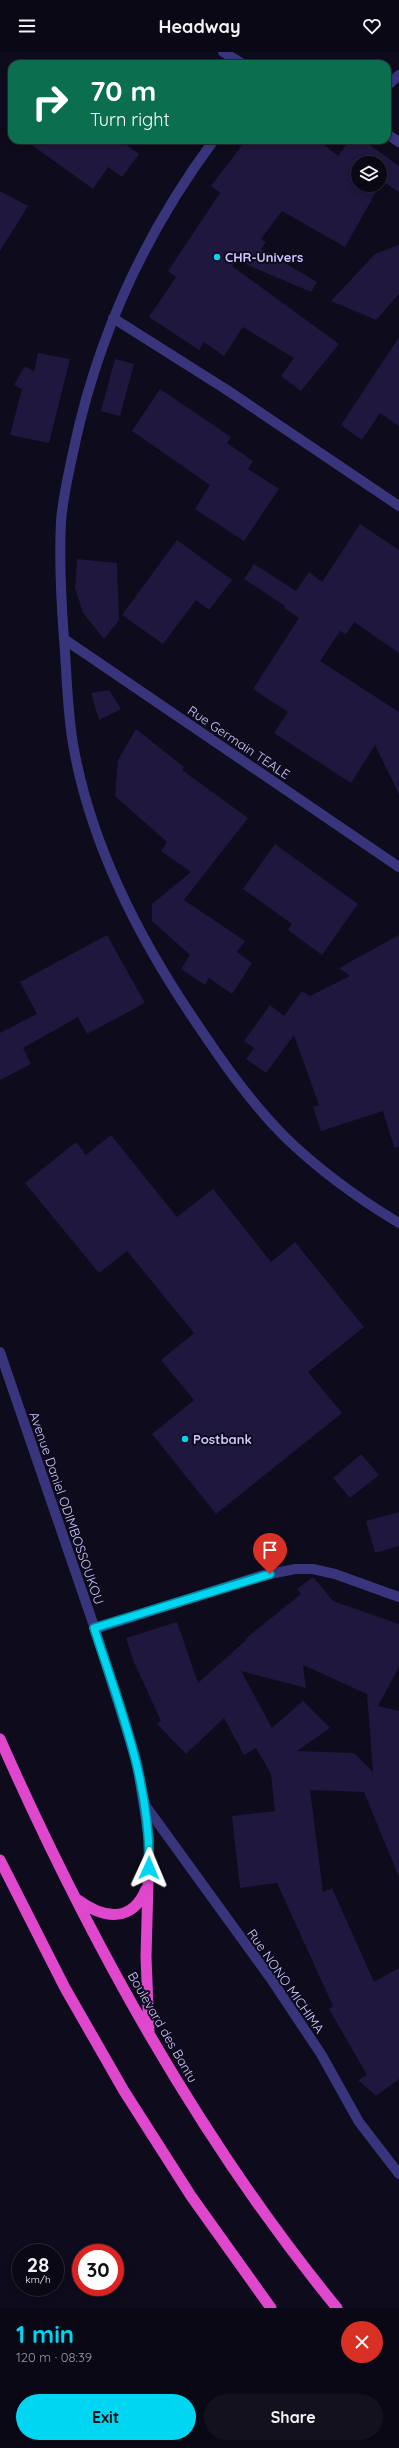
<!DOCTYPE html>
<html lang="en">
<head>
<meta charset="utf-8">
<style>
	body { margin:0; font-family:Quicksand,sans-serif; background:#13111e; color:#f1f3f6; height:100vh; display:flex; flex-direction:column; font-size:15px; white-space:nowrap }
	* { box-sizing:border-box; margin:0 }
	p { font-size:13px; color:#999aa0 }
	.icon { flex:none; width:22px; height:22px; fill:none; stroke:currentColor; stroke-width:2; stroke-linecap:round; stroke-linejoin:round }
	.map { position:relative; height:2256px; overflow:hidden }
	.panel { display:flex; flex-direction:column; background:#0a0815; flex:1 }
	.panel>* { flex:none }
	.hud { position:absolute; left:8px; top:8px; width:383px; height:84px; border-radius:12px; box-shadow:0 2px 6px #0003,0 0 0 1px #2a2934; background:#0b6e4f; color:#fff; overflow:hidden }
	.buttons { position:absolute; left:351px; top:104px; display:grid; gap:8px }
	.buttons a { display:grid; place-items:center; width:36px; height:36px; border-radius:50%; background:#0a0815; box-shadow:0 2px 6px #0003,0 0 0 1px #2a2934; font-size:20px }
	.speed { position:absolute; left:12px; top:2192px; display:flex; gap:8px; font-size:20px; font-weight:700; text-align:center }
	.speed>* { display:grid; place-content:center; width:52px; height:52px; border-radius:50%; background:#0a0815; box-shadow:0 2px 6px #0003,0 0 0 1px #2a2934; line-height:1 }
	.speed small { font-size:10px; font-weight:400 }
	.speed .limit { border:6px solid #d22; background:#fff; color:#111 }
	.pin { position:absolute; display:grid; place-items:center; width:34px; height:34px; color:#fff; margin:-41px -17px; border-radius:50% 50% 50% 0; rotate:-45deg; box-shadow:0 0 4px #0007 }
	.pin .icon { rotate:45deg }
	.me { position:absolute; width:44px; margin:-22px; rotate:1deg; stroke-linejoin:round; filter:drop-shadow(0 0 3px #0008) }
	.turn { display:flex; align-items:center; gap:14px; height:84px; padding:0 16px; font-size:18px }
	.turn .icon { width:52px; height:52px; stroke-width:2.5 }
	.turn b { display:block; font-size:28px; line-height:34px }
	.round { display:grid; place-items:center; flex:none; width:42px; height:42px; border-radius:21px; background:#13111e }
	.overview { display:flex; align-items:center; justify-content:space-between; height:68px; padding:0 16px }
	h1 { font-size:24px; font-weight:800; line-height:30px; color:#00d6f1 }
	.cta { display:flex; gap:8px; margin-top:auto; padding:8px 16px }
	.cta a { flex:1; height:46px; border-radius:24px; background:#00d6f1; color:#111; font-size:16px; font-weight:800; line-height:46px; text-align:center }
	.cta a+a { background:#13111e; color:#f1f3f6 }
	header { display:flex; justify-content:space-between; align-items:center; height:52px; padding:0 16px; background:#0a0815; font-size:18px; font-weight:800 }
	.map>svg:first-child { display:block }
</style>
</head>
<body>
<header><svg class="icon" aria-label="menu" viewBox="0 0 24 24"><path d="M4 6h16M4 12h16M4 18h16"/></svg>Headway<svg class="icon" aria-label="heart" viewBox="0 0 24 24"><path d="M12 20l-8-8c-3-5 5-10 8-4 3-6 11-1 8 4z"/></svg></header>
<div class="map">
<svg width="399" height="2256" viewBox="0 0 399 2256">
	<rect width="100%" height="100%" fill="#0e0b1c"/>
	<path fill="#1f173d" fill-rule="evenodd" d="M25,88h95l19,14 -17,23 -14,-10 -15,22z
		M246,88h72l20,16 12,-16h13l36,26v26l-17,-11 -2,4v-22h-22v22h22l-35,62 -63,-36 -21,28 5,3 -5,7 56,33 -6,10 -75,-32 -4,6 107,78 -38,47 -20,-15 13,-18 -51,-31 -19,29 -20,-14 -5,8 -50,-33 27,-40 -8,-6 52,-78 -9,-7z
		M0,139l28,15 -28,45z
		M399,193v49l-23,26 -45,-19 44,-47z
		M399,285v89l-19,-13 -18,27 -21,-15z
		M38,301l32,6 -21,84 -39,-8 12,-46 -8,-4 11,-19 9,6z
		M115,307l19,5 -14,52 -19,-5z
		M160,337l71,48 -4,6 26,18 -5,8 31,20 -35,52 -49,-32 15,-24 -78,-54z
		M360,472l39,26v103l-45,-31 -8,12 -6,-3 -20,30 79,51v82l-24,-49 -24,38 -77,-50 14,-21 -35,-23 46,-71 -15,-10 1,-2 -41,-27 10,-15 42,27 13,-19 13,10z
		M177,488l55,40 -23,30 -13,-10 -33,44 -41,-29z
		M77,507l40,4 2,57 -15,19 -21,-26 -8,-25z
		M109,638l12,19 -22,11 -8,-27z
		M136,677l48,38 -2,3 66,48 -64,82 61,41 -8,11 15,11 -20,31 -23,-16 -4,7 -24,-16 9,-14 -38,-34v-17l39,-32 -30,-21 6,-9 -52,-46 3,-36z
		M275,792l83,60 -36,51 -34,-25 4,-6 -49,-35z
		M107,883l38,68 -58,31 -9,-17 -55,31 8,16 -31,16v-47l37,-19 -17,-32z
		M399,883v212h-5l-11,-36 -62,20 -8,-24 6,-2 -25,-70 -28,38 -20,-14 8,-11 -10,-7 26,-36 14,11 18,-25 8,5 40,-20 -11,-8z
		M111,1083l66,82 36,-28 58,73 24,-20 69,85 -56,45 34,41 -126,101 -64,-80 42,-34 -33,-40 33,-27 -67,-82 -28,22 -74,-90 51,-41 10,13z
		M361,1402l18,21 -29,23 -17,-20z
		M399,1460v34l-24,7 -9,-32z
		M313,1525l20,24 66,23v43l-21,39 21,5v166l-35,-85 -54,-2 13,102 9,-4 42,94 25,-14v111l-23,17 -18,-16 9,-5 -38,-66 4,-3 -56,-123 -37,5 -8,-72 43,-5 -4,-37 -15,-26 -12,7 -20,-37 -38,36 -29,-30 4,-3 -28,-61 -7,-22 51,-16 21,61 48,-43 -1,-1 56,-45 -4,-5zM303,1613l64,29 6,78 -19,-19 -57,-2 33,-23 -27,-27 -31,27 -31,-57 65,17z"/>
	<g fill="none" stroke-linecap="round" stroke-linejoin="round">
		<path stroke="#38357c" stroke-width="10" d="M223,0l20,12
			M387,34l12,-11
			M387,82l12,8
			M214,88c-69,93 -116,195 -140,308 -5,24 -11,48 -13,73 -2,40 0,78 3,118 3,35 3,70 9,105 17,98 63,189 118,271 28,42 58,86 94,122 34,33 74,62 114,86
			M113,266l114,72 172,116
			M64,587l335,228
			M0,1300l95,277 42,134 12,76 -1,44
			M95,1577l165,-53 35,-7h18l22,5 64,23
			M145,1753l126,174 50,75 38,68 40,52"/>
		<path stroke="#df47cc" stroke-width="11" d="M0,1687c89,201 197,398 337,569
			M0,1808l65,128 59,103 67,105 80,112
			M148,1831l-2,74 3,75
			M78,1848c26,19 54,23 68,-11"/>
	</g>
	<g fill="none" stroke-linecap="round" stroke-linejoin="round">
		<defs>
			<path id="route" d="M149,1816c2,-83 -29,-161 -55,-240l176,-54"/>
		</defs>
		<use href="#route" stroke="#008b9d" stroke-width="10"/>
		<use href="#route" stroke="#00d6f1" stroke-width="7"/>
	</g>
	<g fill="#00d6f1" stroke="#0e0b1c" stroke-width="1.5">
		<circle cx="217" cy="205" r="4"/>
		<circle cx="185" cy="1387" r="4"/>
	</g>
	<g text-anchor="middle" stroke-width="4" stroke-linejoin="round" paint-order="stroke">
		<g font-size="13" font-weight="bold" fill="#cdc6ff" stroke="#0e0b1c" text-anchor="start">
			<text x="225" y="210">CHR-Univers</text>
			<text x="193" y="1392">Postbank</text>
		</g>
		<g font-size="13" fill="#cdc6ff" stroke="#0e0b1c">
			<text transform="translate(239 690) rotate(34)" y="5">Rue Germain TEALE</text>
			<text transform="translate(67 1456) rotate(71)" y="5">Avenue Daniel ODIMBOSSOUKOU</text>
			<text transform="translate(286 1929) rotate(55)" y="5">Rue NONO MICHIMA</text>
			<text transform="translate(163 1975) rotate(60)" y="5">Boulevard des Bantu</text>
		</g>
	</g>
</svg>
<div class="buttons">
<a><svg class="icon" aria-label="layers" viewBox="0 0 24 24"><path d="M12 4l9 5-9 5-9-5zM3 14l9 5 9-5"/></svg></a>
</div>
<div class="speed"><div>28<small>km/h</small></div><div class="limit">30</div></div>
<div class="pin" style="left:270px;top:1522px;background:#d93025"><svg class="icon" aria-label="arrive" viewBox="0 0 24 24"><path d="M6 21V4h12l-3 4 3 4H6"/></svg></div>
<svg class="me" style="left:149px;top:1816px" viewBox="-20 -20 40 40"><path d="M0-17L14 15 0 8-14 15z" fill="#00d6f1" stroke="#fff" stroke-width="4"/></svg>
<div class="hud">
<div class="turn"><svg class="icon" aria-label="right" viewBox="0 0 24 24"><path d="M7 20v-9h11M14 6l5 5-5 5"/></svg><div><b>70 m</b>Turn right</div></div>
</div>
</div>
<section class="panel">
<div class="overview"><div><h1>1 min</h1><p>120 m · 08:39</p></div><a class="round" style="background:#d93025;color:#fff"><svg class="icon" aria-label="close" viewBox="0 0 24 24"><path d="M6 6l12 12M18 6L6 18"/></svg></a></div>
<div class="cta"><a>Exit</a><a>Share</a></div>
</section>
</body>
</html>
